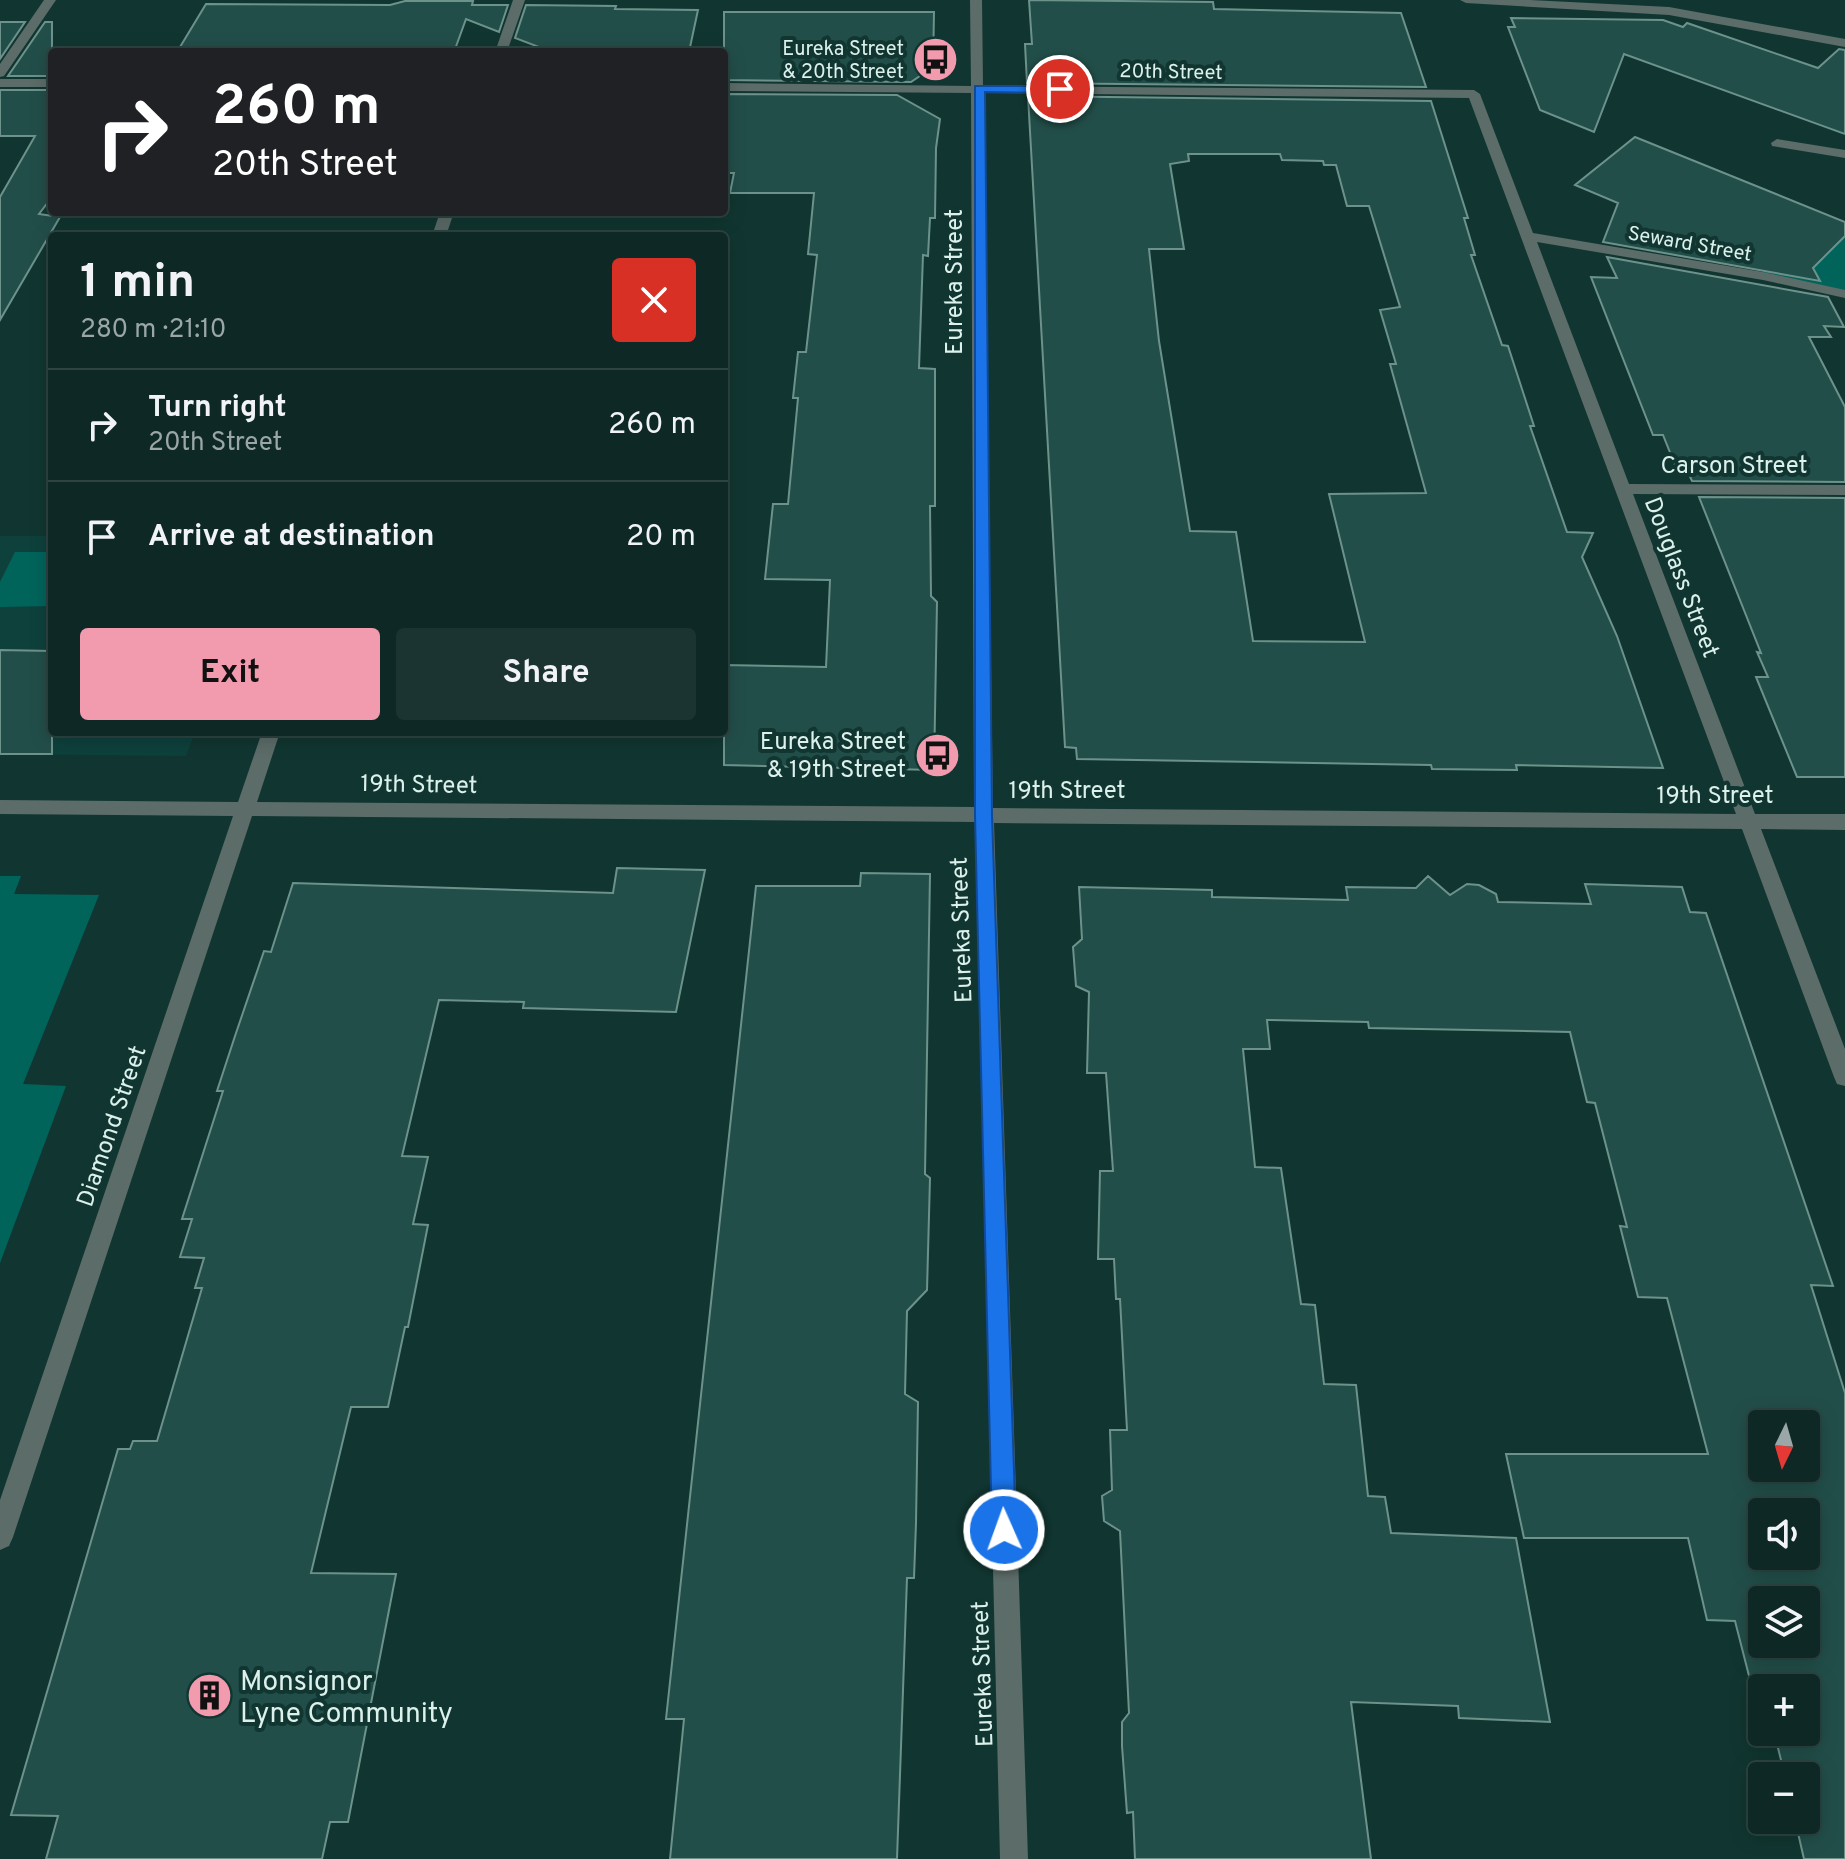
<!DOCTYPE html>
<html lang="en">
<head>
<meta charset="utf-8">
<style>
	body { margin:0; font-family:Overpass,sans-serif; background:#1b3432; color:#f1f3f6; height:100vh; display:flex; flex-direction:column; font-size:30px; white-space:nowrap }
	* { box-sizing:border-box; margin:0 }
	p { font-size:26px; color:#9aa6a7 }
	.icon { flex:none; width:44px; height:44px; fill:none; stroke:currentColor; stroke-width:2; stroke-linecap:round; stroke-linejoin:round }
	.map { position:relative; flex:1; overflow:hidden }
	.side { position:absolute; left:48px; top:232px; width:680px; height:504px; display:flex; flex-direction:column; background:#0d2825; border-radius:8px; box-shadow:0 4px 20px #0003,0 0 0 2px #2d4442 }
	.side>* { flex:none }
	.guide { position:absolute; left:48px; top:48px; width:680px; height:168px; border-radius:8px; box-shadow:0 4px 20px #0003,0 0 0 2px #2d4442; background:#202124; color:#fff; overflow:hidden }
	.needle { width:52px; rotate:185deg }
	.buttons { position:absolute; left:1748px; top:1410px; display:grid; gap:16px }
	.buttons a { display:grid; place-items:center; width:72px; height:72px; border-radius:8px; background:#0d2825; box-shadow:0 4px 20px #0003,0 0 0 2px #2d4442; font-size:40px }
	.pin { position:absolute; display:grid; place-items:center; width:68px; height:68px; color:#fff; margin:-34px; border:4px solid #fff; border-radius:50%; box-shadow:0 2px 8px #0007 }
	.me { position:absolute; width:88px; margin:-44px; rotate:358deg; stroke-linejoin:round; filter:drop-shadow(0 0 6px #0008) }
	.turn { display:flex; align-items:center; gap:28px; height:168px; padding:0 32px; font-size:36px }
	.turn .icon { width:104px; height:104px; stroke-width:2.5 }
	.turn b { display:block; font-size:56px; line-height:68px }
	.round { display:grid; place-items:center; flex:none; width:84px; height:84px; border-radius:8px; background:#1b3432 }
	.summary { display:flex; align-items:center; justify-content:space-between; height:136px; padding:0 32px }
	h1 { font-size:48px; font-weight:700; line-height:60px }
	.cta { display:flex; gap:16px; margin-top:auto; padding:16px 32px }
	.cta a { flex:1; height:92px; border-radius:8px; background:#f29aae; color:#111; font-size:32px; font-weight:700; line-height:92px; text-align:center }
	.cta a+a { background:#1b3432; color:#f1f3f6 }
	ul { padding:0; list-style:none }
	li { display:flex; align-items:center; gap:24px; height:112px; padding:0 32px; border-top:2px solid #2d4442 }
	li div { flex:1 }
	li b { display:block; font-size:30px }
	li em { font-style:normal }
	.map>svg:first-child { display:block }
</style>
</head>
<body>
<div class="map">
<svg width="1845" height="1859" viewBox="0 0 1845 1859">
	<rect width="100%" height="100%" fill="#113631"/>
	<path fill="#0e413c" d="M0,536h52v196h143l-9,24 -186,-2z"/>
	<path fill="#00645b" d="M1845,236v58l-82,-18 3,-11 59,-8z
		M15,552h37v54l-52,1v-25z
		M0,876h21l-7,18 85,1 -76,189 43,2 -66,177z"/>
	<path fill="#224e49" stroke="#6d928c" stroke-width="2" fill-rule="evenodd" d="M1029,0l184,2 1,7 187,4 25,74 -399,-4 -2,-39h7z
		M405,1h68l-1,4h36l-9,27 -33,-13 -12,33h-277l29,-48 184,1z
		M526,5l90,1 -1,3 83,1 -9,42h-137l-37,-14z
		M724,12h210l-1,55 -22,15 -187,-2z
		M1511,18l152,2 20,7 4,-4 131,45 21,-19 6,1v84l-221,-80 -30,78 -54,-22 -32,-83h7z
		M0,22h25l-25,37z
		M45,22h7v54h-44z
		M0,90h52v107l-13,17 21,3 -60,103v-123l35,-61h-35z
		M724,94l173,1 43,24 -4,29 -1,70h-5l-2,38 -5,-1 -4,113 16,1v137h-5l1,90 6,6 -3,168 -210,-5v-100l102,2 4,-87 -65,-1 8,-75h15l10,-106h-5l5,-46h8l11,-97 -9,-1 6,-61h-84l4,-20h-10z
		M1028,96l403,5 37,117h-4l11,37h-4l31,90 6,1 26,80h-4l37,106 26,1 -11,24 35,79 46,132 -147,-3 1,5 -85,-1 -1,-4 -354,-6 -1,-11 -11,-1zM1188,154h92l2,6 41,1 1,4h12l11,41h22l31,101 -20,3 16,54h-6l36,129 -97,1 36,148 -112,-1 -17,-109 -46,-1 -31,-190 -10,-92h35l-14,-85 19,-3z
		M1635,137l210,85v14l-32,32 7,13 -217,-39 15,-39 -43,-18z
		M1607,257l221,40 16,30 -20,-1 7,11h-22l36,70v75l-153,-1 -5,-11h-10l-14,-35h-10l-62,-158 26,1z
		M1699,497l146,1v279h-48l-41,-100h12l-11,-25 4,1z
		M0,650l52,1v103h-52z
		M617,868l88,2 -29,142 -153,-4 1,-6 -85,-2 -37,156 26,1 -15,67 15,1 -20,102h-3l-17,80h-37l-40,166 85,1 -48,248h-18l-8,37h-276l12,-43 -47,-1 107,-366h12l3,-8h24l45,-153h-7l9,-30 -24,-1 12,-38h-10l41,-128h-6l18,-55 29,-85 7,1 22,-69 320,10z
		M861,873l69,1 -5,300 5,4 -3,112 -20,21 -2,83 13,8 -2,121 -2,55h-7l-10,281h-227l14,-140h-18l90,-833h104z
		M1428,876l22,19 17,-11 12,1 17,9 2,8 93,2 -6,-20 97,3 8,25 16,1 127,373 -22,-1 34,108v466h-41l-9,-39h11v-44h-21l-11,-44h32v-44h-44v23h-4l-23,-90 -28,-1 -19,-82h-164l-18,-84h202l-41,-156 -29,-1 -18,-71 7,1 -32,-124 -8,-1 -17,-70 -201,-4 -1,-6 -101,-2 3,29h-27l12,118 26,1 20,136 14,1 9,79 32,1 12,111 17,1 6,36 125,5 34,184 -91,-4 -1,-12 -107,-4 20,157h-236l-2,-47 -6,1 -5,-67v-24l7,-9 -9,-182 -16,-10 -2,-25 10,-6 -2,-60h17l-7,-131h-4l-2,-40h-16l2,-88h13l-7,-98h-19l2,-81 -13,-6 -3,-39 9,-8 -3,-52 133,3v7l136,3 -2,-13 70,1zM1762,1424h44v44h-44zM1762,1512h44v44h-44zM1762,1600h44v44h-44z"/>
	<g fill="none" stroke-linecap="round" stroke-linejoin="round">
		<path fill="#5c6c69" fill-rule="evenodd" d="M1777,139l68,11v8l-73,-12 -1,-3z"/>
		<path fill="#5c6c69" fill-rule="evenodd" d="M44,0h12l-52,76 -4,1v-13z
			M513,0h12l-18,52h-12z
			M970,0h12l1,86 491,4 6,4 53,139 230,39 82,18v8l-82,-18 -226,-38 92,242 216,1v10l-212,-1 122,320h90v16l-84,-1 84,220v37l-8,-2 -3,-7 -92,-248 -748,-6 34,1036h-28l-25,-1037 -723,-6 -239,721 -4,9 -9,4v-50l233,-684 -233,-2v-14l238,2 24,-70h18l-23,70 717,5 -3,-714 -247,-2v-8l247,3zM983,93l486,5 267,716 -743,-6z
			M1460,0h70l139,7 176,32v8l-176,-32 -203,-12z
			M0,79h52v8h-52z
			M440,212h14l-8,24h-14z"/>
	</g>
	<path fill="#1a73e8" stroke="#114b97" stroke-width="2" d="M975,86h85l6,3 -6,4 -75,-1 7,724 24,714 -4,8 -8,3 -8,-3 -4,-8 -17,-714z"/>
	<defs>
		<symbol id="bus-disc" viewBox="-11 -11 22 22"><circle r="9.5" fill="#f29aae" stroke="#113631"/><path d="M-5-6H5V4H4V6H2V4H-2V6H-4V4H-5ZM-3.5-4V0h7V-4ZM-3.5 1.2v1.5H-2V1.2ZM2 1.2v1.5H3.5V1.2Z" fill="#111"/></symbol>
		<symbol id="building-disc" viewBox="-11 -11 22 22"><circle r="9.5" fill="#f29aae" stroke="#113631"/><path d="M-4-6H4V6H1V3H-1V6H-4ZM-2.5-4.3h1.7v1.8h-1.7ZM.8-4.3h1.7v1.8H.8ZM-2.5-1h1.7V.8h-1.7ZM.8-1h1.7V.8H.8Z" fill="#111"/></symbol>
	</defs>
	<g fill-rule="evenodd">
		<use href="#bus-disc" x="910" y="34" width="51" height="51"/>
		<use href="#bus-disc" x="912" y="730" width="51" height="51"/>
		<use href="#building-disc" x="184" y="1670" width="51" height="51"/>
	</g>
	<g text-anchor="middle" stroke-width="8" stroke-linejoin="round" paint-order="stroke">
		<g font-size="20" fill="#dcf0ec" stroke="#113631" text-anchor="end">
			<text x="904" y="55">Eureka Street<tspan x="904" dy="23">&amp; 20th Street</tspan></text>
		</g>
		<g font-size="20" fill="#dcf0ec" stroke="#113631">
			<text transform="translate(1171 71) rotate(1)" y="7">20th Street</text>
			<text transform="translate(1690 243) rotate(10)" y="7">Seward Street</text>
		</g>
		<g font-size="24" fill="#dcf0ec" stroke="#113631">
			<text transform="translate(954 282) rotate(-90)" y="8">Eureka Street</text>
			<text x="1734" y="473">Carson Street</text>
			<text transform="translate(1682 577) rotate(69)" y="8">Douglass Street</text>
			<text transform="translate(419 784) rotate(1)" y="8">19th Street</text>
			<text x="1067" y="798">19th Street</text>
			<text x="1715" y="803">19th Street</text>
			<text transform="translate(961 930) rotate(-92)" y="8">Eureka Street</text>
			<text transform="translate(111 1126) rotate(-71)" y="8">Diamond Street</text>
			<text transform="translate(982 1674) rotate(-92)" y="8">Eureka Street</text>
		</g>
		<g font-size="24" fill="#dcf0ec" stroke="#113631" text-anchor="end">
			<text x="906" y="749">Eureka Street<tspan x="906" dy="28">&amp; 19th Street</tspan></text>
		</g>
		<g font-size="28" fill="#dcf0ec" stroke="#113631" text-anchor="start">
			<text x="240" y="1690">Monsignor<tspan x="240" dy="32">Lyne Community</tspan></text>
		</g>
	</g>
</svg>
<div class="buttons">
<a><svg class="needle" viewBox="-14 -14 28 28"><path d="M0-13l5 13h-10z" fill="#e53935"/><path d="M0 13l5-13h-10z" fill="#9aa6a7"/></svg></a>
<a><svg class="icon" aria-label="sound" viewBox="0 0 24 24"><path d="M4 9h4l5-4v14l-5-4H4zM17 9q2 3 0 6"/></svg></a>
<a><svg class="icon" aria-label="layers" viewBox="0 0 24 24"><path d="M12 4l9 5-9 5-9-5zM3 14l9 5 9-5"/></svg></a>
<a>+</a>
<a>−</a>
</div>
<div class="pin" style="left:1060px;top:89px;background:#d93025"><svg class="icon" aria-label="arrive" viewBox="0 0 24 24"><path d="M6 21V4h12l-3 4 3 4H6"/></svg></div>
<svg class="me" style="left:1004px;top:1530px" viewBox="-20 -20 40 40"><circle r="17" fill="#1a73e8" stroke="#fff" stroke-width="3"/><path d="M0-11L8 9 0 5-8 9z" fill="#fff"/></svg>
<div class="guide">
<div class="turn"><svg class="icon" aria-label="right" viewBox="0 0 24 24"><path d="M7 20v-9h11M14 6l5 5-5 5"/></svg><div><b>260 m</b>20th Street</div></div>
</div>
<section class="side">
<div class="summary"><div><h1>1 min</h1><p>280 m · 21:10</p></div><a class="round" style="background:#d93025;color:#fff"><svg class="icon" aria-label="close" viewBox="0 0 24 24"><path d="M6 6l12 12M18 6L6 18"/></svg></a></div>
<ul>
<li><svg class="icon" aria-label="right" viewBox="0 0 24 24"><path d="M7 20v-9h11M14 6l5 5-5 5"/></svg><div><b>Turn right</b><p>20th Street</p></div><em>260 m</em></li>
<li><svg class="icon" aria-label="arrive" viewBox="0 0 24 24"><path d="M6 21V4h12l-3 4 3 4H6"/></svg><div><b>Arrive at destination</b></div><em>20 m</em></li>
</ul>
<div class="cta"><a>Exit</a><a>Share</a></div>
</section>
</div>
</body>
</html>
